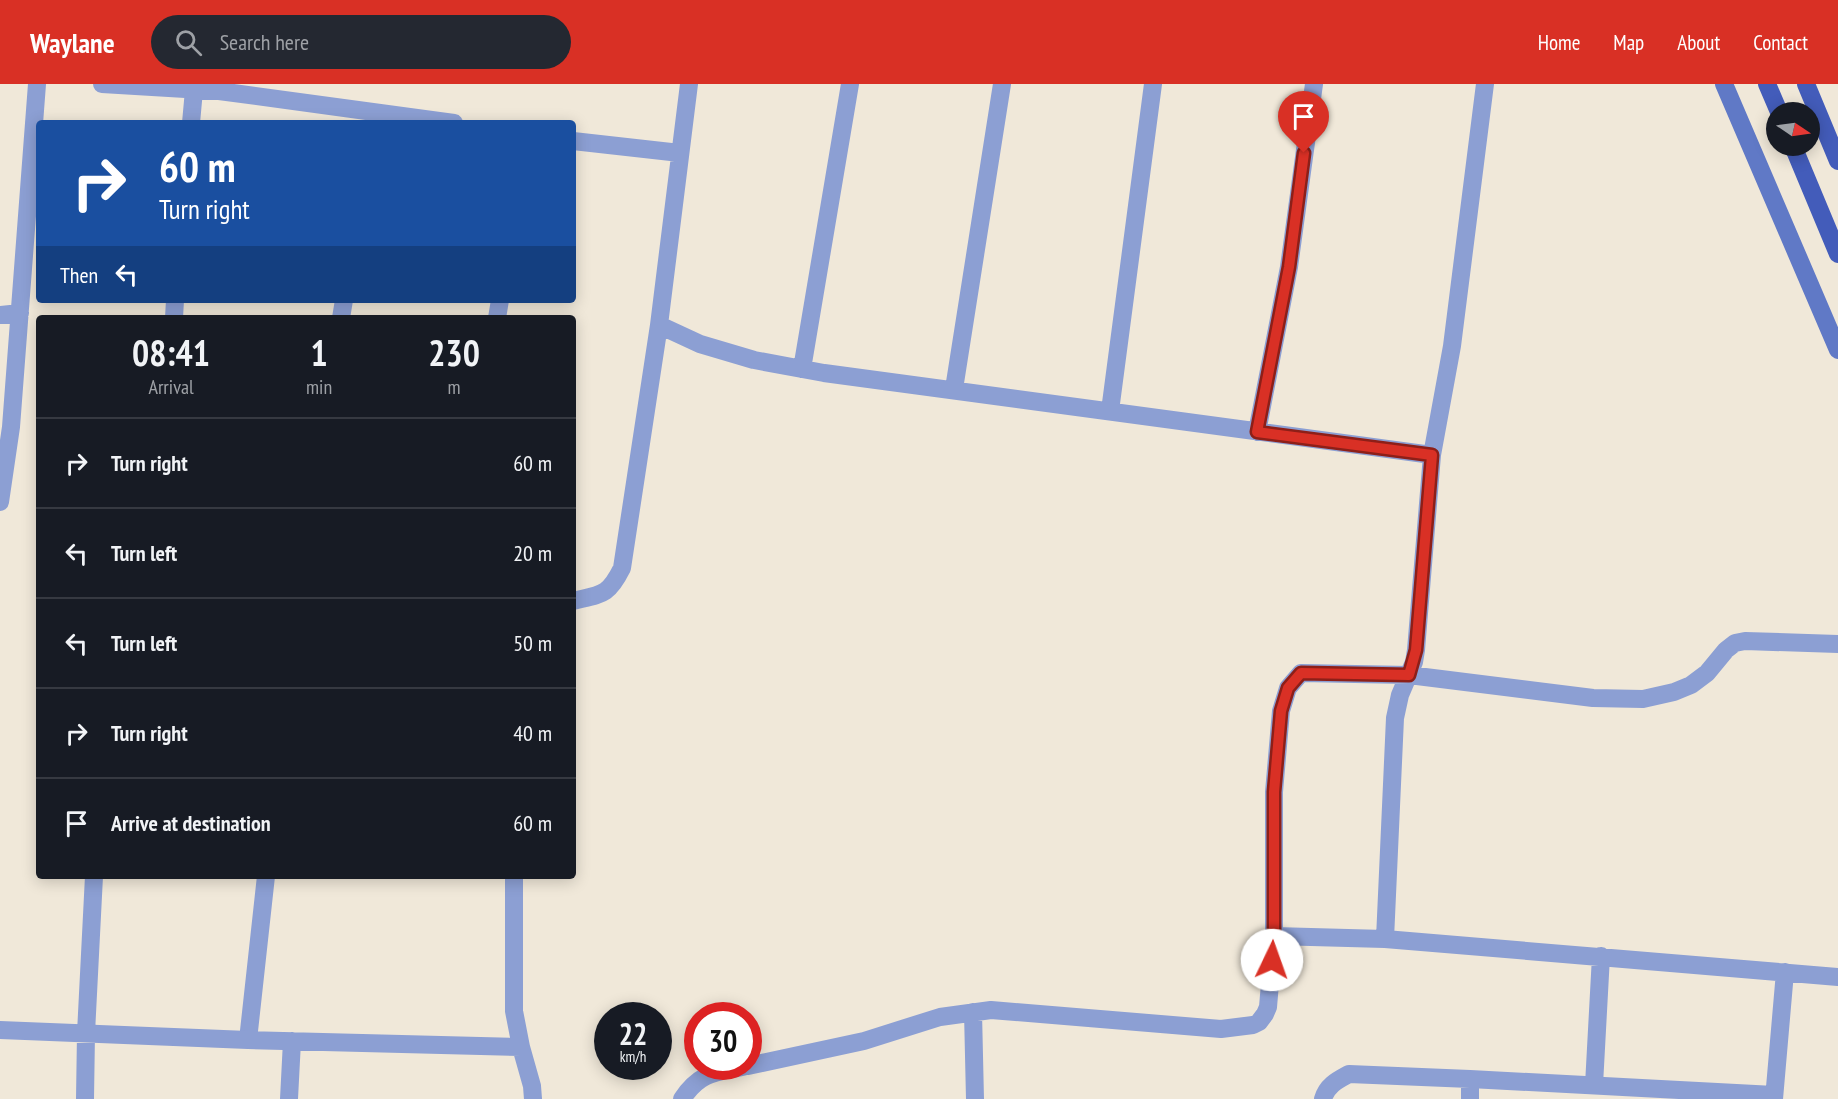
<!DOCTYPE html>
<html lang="en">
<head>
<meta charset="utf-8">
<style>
	body { margin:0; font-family:"PT Sans Narrow",sans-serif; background:#242831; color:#f1f3f6; height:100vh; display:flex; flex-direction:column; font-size:22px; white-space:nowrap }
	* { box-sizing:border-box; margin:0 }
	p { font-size:20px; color:#9ea1a6 }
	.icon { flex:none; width:33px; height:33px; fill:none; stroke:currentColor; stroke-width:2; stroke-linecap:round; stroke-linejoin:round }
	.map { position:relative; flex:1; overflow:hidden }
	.drawer { position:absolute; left:36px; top:231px; width:540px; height:564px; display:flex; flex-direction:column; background:#171b24; border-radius:6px; box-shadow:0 3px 15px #0003 }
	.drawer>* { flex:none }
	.top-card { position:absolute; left:36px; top:36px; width:540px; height:183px; border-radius:6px; box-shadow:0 3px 15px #0003; background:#1a4fa0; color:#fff; overflow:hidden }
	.needle { width:39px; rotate:103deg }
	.buttons { position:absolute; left:1766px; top:18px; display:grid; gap:12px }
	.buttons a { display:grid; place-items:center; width:54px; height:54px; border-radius:50%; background:#171b24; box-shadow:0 3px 15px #0003; font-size:30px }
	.speed { position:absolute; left:594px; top:918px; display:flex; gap:12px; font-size:30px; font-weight:700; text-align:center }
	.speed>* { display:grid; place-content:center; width:78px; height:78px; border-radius:50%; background:#171b24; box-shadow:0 3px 15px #0003; line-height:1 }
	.speed small { font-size:15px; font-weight:400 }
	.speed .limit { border:9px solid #d22; background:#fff; color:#111 }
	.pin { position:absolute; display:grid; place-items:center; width:51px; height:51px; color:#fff; margin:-62px -26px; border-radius:50% 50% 50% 0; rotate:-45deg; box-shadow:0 0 6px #0007 }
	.pin .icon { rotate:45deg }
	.me { position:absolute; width:66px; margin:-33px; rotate:3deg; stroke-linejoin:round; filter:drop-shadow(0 0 4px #0008) }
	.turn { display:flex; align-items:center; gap:21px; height:126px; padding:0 24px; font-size:27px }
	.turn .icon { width:78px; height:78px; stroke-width:2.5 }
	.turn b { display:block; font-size:42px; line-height:51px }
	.then { display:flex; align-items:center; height:57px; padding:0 24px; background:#0003; gap:12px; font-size:22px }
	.eta { display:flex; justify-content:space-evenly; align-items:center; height:102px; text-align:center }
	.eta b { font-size:36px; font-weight:700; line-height:42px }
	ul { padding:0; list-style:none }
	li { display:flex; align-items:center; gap:18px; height:90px; padding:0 24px; border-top:2px solid #363941 }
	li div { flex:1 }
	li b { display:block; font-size:22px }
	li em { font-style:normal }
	header { display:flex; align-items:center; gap:36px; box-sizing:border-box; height:84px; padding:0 30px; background:#d93025; color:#fff }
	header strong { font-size:28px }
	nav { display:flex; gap:33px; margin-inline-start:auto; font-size:21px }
	.search { width:420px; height:54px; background:#242831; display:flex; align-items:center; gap:15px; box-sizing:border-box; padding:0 21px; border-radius:33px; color:#9ea1a6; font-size:22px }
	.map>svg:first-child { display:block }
</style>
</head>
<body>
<header>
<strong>Waylane</strong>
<div class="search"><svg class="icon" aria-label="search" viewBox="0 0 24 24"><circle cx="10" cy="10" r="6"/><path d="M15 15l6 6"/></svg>Search here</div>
<nav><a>Home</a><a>Map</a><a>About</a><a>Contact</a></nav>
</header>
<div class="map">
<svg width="1838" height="1015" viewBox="0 0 1838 1015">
	<rect width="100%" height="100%" fill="#f0e8d9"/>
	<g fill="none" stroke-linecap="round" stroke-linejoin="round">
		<path stroke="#8c9fd3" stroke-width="18" d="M102,0l117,7 235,32
			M689,0l-30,241 41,19 54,16 70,13 608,82 20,-109 33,-262
			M191,39l3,-33
			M573,57l107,12
			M0,231l20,-2
			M174,234l1,-18
			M341,234l3,-18
			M497,234l3,-18
			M802,285l48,-285
			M954,305l48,-305
			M1110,327l43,-327
			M1257,348l32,-165 25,-183
			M1432,371l-16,195 -2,12 -14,33 -5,23 -10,221 453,38
			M0,418l11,-75 26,-343
			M573,517c29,-7 35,-5 49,-33l37,-243
			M514,792v135l7,36 11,39 1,13
			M1385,855l-111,-3v-144l7,-81 7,-23 13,-15 108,2 184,23 50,1 31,-7 17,-7 16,-12 19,-23 9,-7 10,-2 93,3
			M973,928l2,87
			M0,946l248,10 273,7
			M248,956l18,-164
			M748,982l116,-25 76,-24 51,-7 230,19 32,-4 6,-3 6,-8 3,-7 6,-71
			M1470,995v20
			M1594,1001l7,-129
			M85,1015l1,-66 8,-157
			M289,1015l3,-58
			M682,1015c19,-28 34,-26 64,-33
			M1323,1015c4,-14 15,-19 26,-25l121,5 304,16
			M1774,1015l11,-127"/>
		<path stroke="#6079c6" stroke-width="18" d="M1724,0l114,266"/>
		<path stroke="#435cba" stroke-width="18" d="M1767,0l12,28
			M1806,0l32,77
			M1793,62l45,108"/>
	</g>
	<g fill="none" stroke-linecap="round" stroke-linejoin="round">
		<defs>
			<path id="route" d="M1272,876l2,-24v-144l7,-81 7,-23 13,-15 108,2 7,-25 16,-195 -175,-23 32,-165 15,-114"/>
		</defs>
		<use href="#route" stroke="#8d1f18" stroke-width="15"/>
		<use href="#route" stroke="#d93025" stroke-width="10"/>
	</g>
</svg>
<div class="buttons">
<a><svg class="needle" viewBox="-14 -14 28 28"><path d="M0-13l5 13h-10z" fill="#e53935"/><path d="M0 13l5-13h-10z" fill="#9ea1a6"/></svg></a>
</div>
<div class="speed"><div>22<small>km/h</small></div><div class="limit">30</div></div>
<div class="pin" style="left:1304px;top:69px;background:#d93025"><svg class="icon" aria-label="arrive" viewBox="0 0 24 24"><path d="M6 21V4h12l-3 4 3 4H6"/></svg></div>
<svg class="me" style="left:1272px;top:876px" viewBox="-20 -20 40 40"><circle r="19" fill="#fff"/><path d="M0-13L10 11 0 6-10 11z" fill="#d93025"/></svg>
<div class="top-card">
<div class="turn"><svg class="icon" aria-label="right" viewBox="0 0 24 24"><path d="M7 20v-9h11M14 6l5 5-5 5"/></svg><div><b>60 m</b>Turn right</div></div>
<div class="then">Then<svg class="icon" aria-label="left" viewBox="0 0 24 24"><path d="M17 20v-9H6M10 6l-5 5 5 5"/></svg></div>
</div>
<section class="drawer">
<div class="eta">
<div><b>08:41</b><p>Arrival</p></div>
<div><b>1</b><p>min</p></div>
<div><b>230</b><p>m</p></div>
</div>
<ul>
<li><svg class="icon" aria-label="right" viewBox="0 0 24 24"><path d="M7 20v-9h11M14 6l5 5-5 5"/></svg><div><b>Turn right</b></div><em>60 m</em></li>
<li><svg class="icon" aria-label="left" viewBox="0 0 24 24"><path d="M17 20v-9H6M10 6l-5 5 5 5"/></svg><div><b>Turn left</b></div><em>20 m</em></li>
<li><svg class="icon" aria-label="left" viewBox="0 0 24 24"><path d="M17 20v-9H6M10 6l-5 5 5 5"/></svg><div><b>Turn left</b></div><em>50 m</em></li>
<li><svg class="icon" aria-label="right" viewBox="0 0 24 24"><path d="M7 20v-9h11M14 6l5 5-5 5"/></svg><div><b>Turn right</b></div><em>40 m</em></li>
<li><svg class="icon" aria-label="arrive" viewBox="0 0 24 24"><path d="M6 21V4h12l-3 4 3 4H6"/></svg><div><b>Arrive at destination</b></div><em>60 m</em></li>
</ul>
</section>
</div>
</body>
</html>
